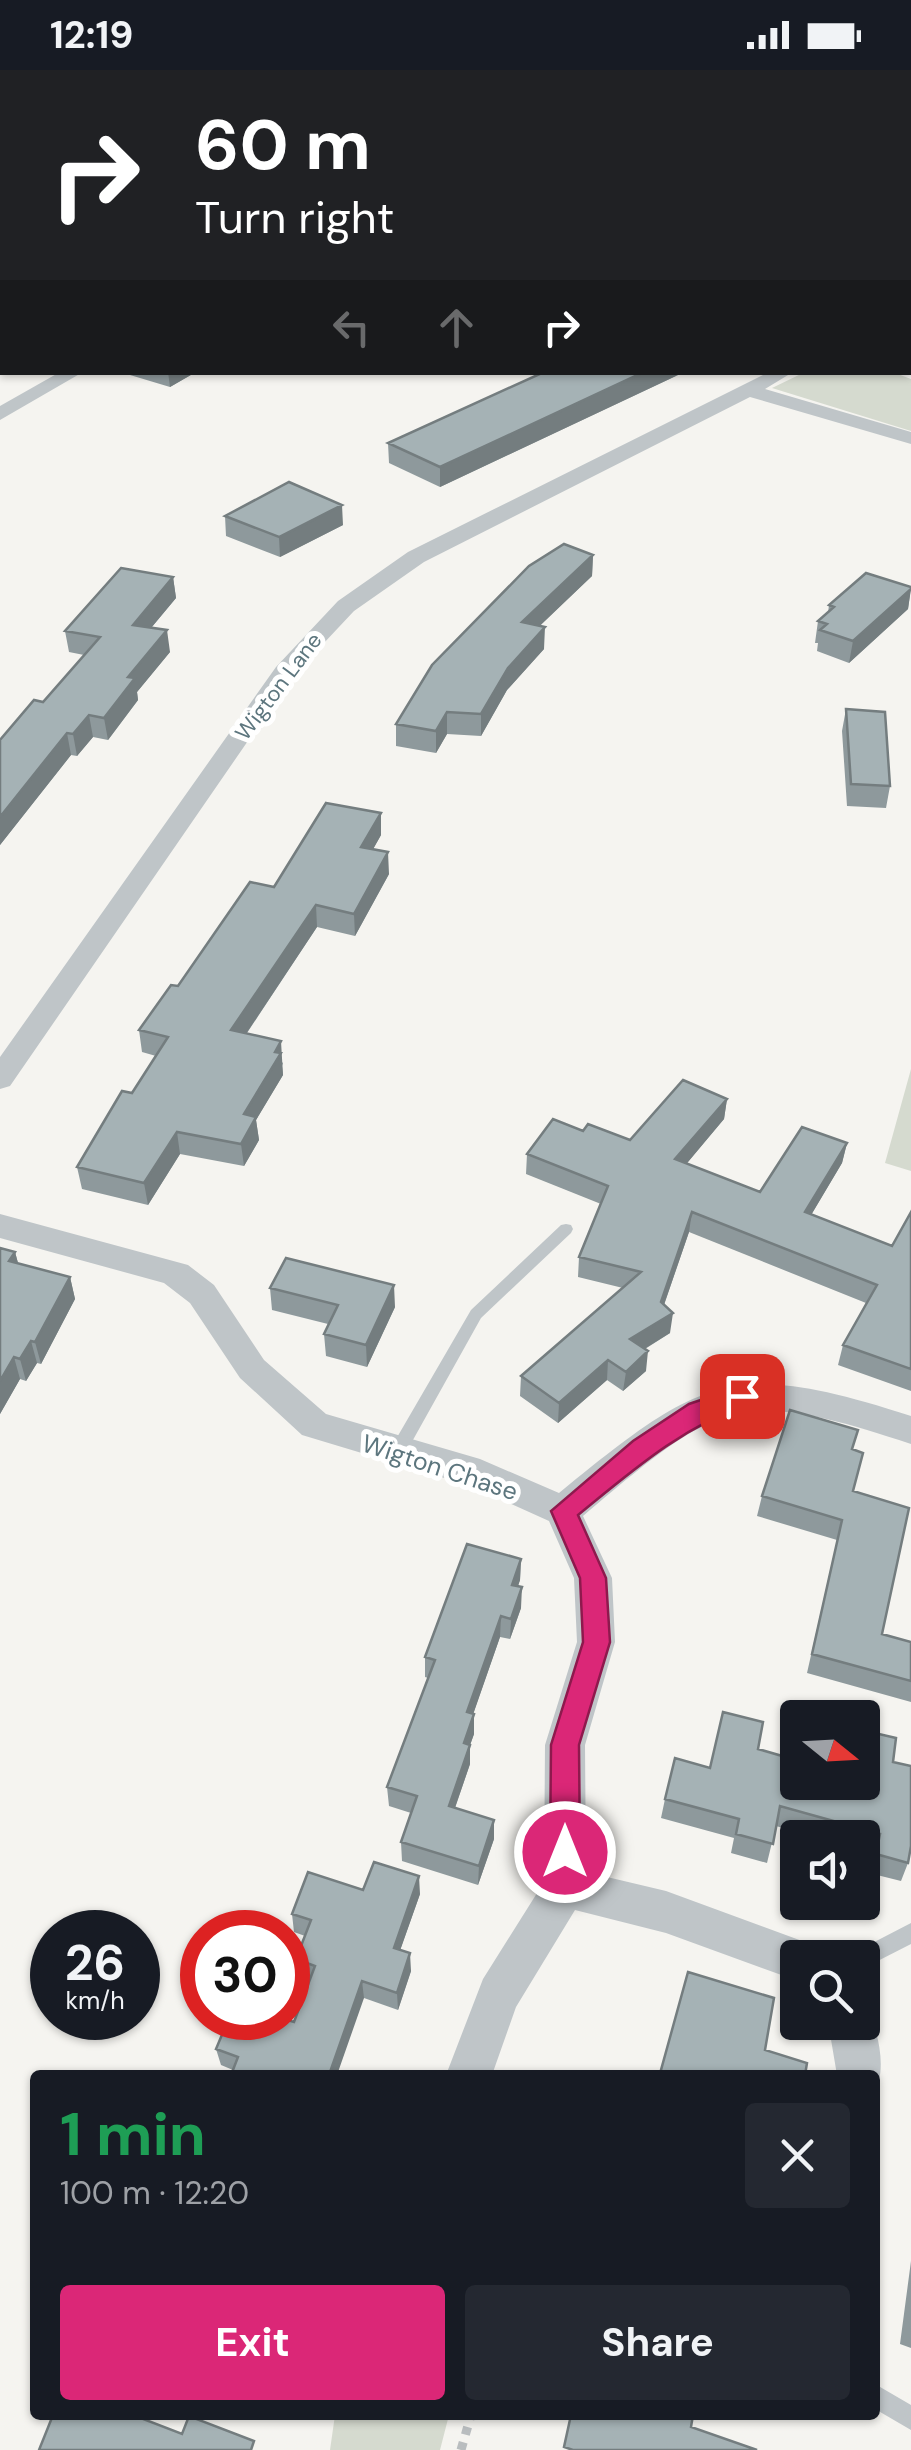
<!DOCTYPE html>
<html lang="en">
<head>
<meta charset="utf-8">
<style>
	body { margin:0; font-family:"DM Sans",sans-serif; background:#242831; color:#f1f3f6; height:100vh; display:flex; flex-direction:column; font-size:38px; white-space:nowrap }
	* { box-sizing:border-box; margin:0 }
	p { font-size:32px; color:#9ea1a6 }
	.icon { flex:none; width:55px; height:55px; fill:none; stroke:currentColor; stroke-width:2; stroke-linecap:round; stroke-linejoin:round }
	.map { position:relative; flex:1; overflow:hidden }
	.details { position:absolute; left:30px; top:2000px; width:850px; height:350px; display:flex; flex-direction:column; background:#171b24; border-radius:10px; box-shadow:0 2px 8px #0004 }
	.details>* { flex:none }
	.guide { position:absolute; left:0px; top:0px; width:912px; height:305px; box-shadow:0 2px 8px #0004; background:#202124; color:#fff; overflow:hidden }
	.needle { width:65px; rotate:108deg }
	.buttons { position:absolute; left:780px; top:1630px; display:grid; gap:20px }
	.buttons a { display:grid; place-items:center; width:100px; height:100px; border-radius:10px; background:#171b24; box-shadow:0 2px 8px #0004; font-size:50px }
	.speed { position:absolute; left:30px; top:1840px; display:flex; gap:20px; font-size:50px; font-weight:700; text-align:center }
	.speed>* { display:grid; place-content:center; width:130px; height:130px; border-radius:50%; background:#171b24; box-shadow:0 2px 8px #0004; line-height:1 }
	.speed small { font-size:25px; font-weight:400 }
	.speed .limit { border:15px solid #d22; background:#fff; color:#111 }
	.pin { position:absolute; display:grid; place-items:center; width:85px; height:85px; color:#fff; margin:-42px; border-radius:20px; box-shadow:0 5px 15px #0006 }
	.me { position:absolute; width:110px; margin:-55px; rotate:0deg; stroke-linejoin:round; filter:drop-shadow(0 0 8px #0008) }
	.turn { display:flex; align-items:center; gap:35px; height:210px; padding:0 30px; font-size:45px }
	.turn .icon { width:130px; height:130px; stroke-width:2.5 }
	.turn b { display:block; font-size:70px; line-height:85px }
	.lanes { display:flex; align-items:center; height:95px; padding:0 30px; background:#0003; justify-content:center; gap:50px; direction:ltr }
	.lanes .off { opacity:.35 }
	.round { display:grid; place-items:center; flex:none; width:105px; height:105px; border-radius:10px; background:#242831 }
	.overview { display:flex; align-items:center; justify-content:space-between; height:170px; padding:0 30px }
	h1 { font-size:60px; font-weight:700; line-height:75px; color:#1e9e55 }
	.button { display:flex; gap:20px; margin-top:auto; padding:20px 30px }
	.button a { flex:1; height:115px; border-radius:10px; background:#db2777; color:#fff; font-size:40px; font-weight:700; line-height:115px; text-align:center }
	.button a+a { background:#242831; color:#f1f3f6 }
	.status { display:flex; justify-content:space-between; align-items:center; height:70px; padding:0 50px; background:#171b24; direction:ltr }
	.status svg { height:28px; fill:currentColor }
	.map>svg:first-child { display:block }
</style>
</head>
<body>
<div class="status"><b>12:19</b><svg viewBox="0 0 49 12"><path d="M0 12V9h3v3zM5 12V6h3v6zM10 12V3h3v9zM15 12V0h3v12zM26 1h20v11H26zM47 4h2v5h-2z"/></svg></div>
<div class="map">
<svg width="911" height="2380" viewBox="0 0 911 2380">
	<rect width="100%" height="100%" fill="#f5f4f0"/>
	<path fill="#d5dacf" d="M805,302l90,1 16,6v52l-139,-43z
		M911,999v102l-26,-8z
		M335,2345h114l-9,35h-110z"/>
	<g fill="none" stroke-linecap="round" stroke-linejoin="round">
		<path stroke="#b9bdbf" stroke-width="9" stroke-dasharray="8 8" stroke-linecap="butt" d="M461,2380l10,-35"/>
		<path fill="#bfc5c8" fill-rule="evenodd" d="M57,0h6l-1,2h-6z
			M566,1154l5,1 2,4 -2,4 -90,85 -77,138 -6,2 -6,-2 -2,-5 2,-5 79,-136 90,-85z
			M911,1853v21l-49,25v-11h-9l2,-6z
			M875,2314l36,21v25l-36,-21z"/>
		<path fill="#bfc5c8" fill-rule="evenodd" d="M0,237h2v10h-2z
			M910,237h1v10h-1z
			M60,302h23l-83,48v-14z
			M769,302h24l-28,17 146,43v12l-161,-47 -326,165 -70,49 -62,66 -282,409 -10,3v-32l276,-390 62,-66 70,-49z
			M0,1144l188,51 26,20 50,75 62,54 154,45 79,34c142,-116 173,-135 352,-77v28c-174,-58 -192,-43 -328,72l29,62 3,64 -30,103 1,127 80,19 147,54 6,13h-21v23l-132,-48 -91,-23 -59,97 -24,68h-46l37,-96 61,-97 1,-137 32,-103 -3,-64 -25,-57 -78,-35 -169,-51 -62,-57 -50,-75 -26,-20 -164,-45z
			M862,1935c17,19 25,65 13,86v-16h-38l-9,-53h34z"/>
	</g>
	<path fill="#8e999c" d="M129,302h67l-26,15 -40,-12z
		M678,305l-238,112 -51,-24 -1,-20z
		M225,446l118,9 -63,32 -54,-21z
		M593,485l-1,21 -53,50 5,23 -37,41 -26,46 -34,-2 -11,19 -40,-7v-22z
		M173,507l3,21 -25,30 19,24 -33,40 1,8 -30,40 -15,-3 -16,19 -6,-1 -71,90v-105l43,-38 41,-47 -15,-3 -4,-21z
		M911,517l-3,22 -59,54 -32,-12 1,-8h-3l3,-22 10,-8 1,-8z
		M846,639l44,77 -4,22 -39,-2 -5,-75z
		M381,743v22l-8,14 16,25 -34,62 -38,-9 -70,106 36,30 -1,3 1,9 -27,45 3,20 -15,26 -64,-12 -32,51 -66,-16 -5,-22 55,-74 24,-37 -14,-4 -3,-22 39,-44 96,-99z
		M727,1029l-3,20 -38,45 74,28 87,-49 -5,20 -31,52 81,31 19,-34v179l-73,-26 5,-20 23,-42 -177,-71 -25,73 6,28 -25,16 1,22 -23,20 -16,-11 -49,43 -38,-27 1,-20 102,-88 -45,-11 1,-20 22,-53 -75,-30 1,-20 56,-23 47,9z
		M0,1178l15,4 3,11 52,14 5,22 -34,65 -4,-1 -11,18 -6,-2 -20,35z
		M270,1218l125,19 -28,60 -41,-11 -2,-22 4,-10 -56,-14z
		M852,1379l1,42 29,143 29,8v60l-104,-29 30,-133 -80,-24 5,-20z
		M521,1489l-1,21 -2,6 3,22 -11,31 -10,-2 -27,77 1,20 -4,11v19l-15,44 39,31 -16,46 -76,-24 -1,-19 10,-29 -22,-7 -2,-19 41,-109 -3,-1v-20z
		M758,1679l30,14 10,19h64l31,-20 15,101 -7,18 -32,-8 3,-20 -10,-3v-12h-44l-42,-12 -9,37 -36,-10 3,-15 -73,-20 4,-19 45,-31z
		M363,1820l57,4 -20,56 11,21 -13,39 -34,-12 -131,72 -12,-5 -5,-16 78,-27 16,-42 -11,-3 -3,-18 9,-23 -11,-4 -2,-18z
		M911,2191v87l-11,-4z"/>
	<path fill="#747d7f" d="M0,162h2v30h-2z
		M0,243l2,23h-2z
		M168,302h28l-26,15z
		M644,302h34v3l-238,112v-20z
		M342,435l1,20 -63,32 -1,-20z
		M593,485l-1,21 -70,67v-21z
		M173,507l3,21 -40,48 -3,-21z
		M911,519l-3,20 -59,54 4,-22z
		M545,557l-1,22 -37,41 -26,46v-22l27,-46z
		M167,560l3,22 -33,40 1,8 -30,40 -4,-22 24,-41z
		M447,642v22l-11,19v-22z
		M89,645l4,22 -16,19 -4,-22z
		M67,663l4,22 -71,90v-28z
		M381,743v22l-19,34 -1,-22z
		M388,782l1,22 -34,62 -1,-22z
		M316,835l1,22 -83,125 -3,-22z
		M281,971l2,34 -27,45 3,20 -15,26 -3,-22 3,-30z
		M727,1029l-3,20 -51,61 2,-21z
		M177,1062l3,22 -32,51 -4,-22z
		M847,1073l-5,20 -41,69 4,-20z
		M692,1142l-3,20 -31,90 3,-20z
		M15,1182l6,22 -12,-13z
		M70,1207l5,22 -34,65 -6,-22z
		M394,1215l1,22 -28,60 -1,-22z
		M673,1243l-3,20 -42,26 2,-20z
		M31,1271l6,22 -11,18 -6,-22z
		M648,1281l-2,20 -23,20 3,-19z
		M14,1287l6,22 -20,35v-33z
		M608,1290l-1,20 -49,43 1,-20z
		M521,1489l-1,21 -9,26 1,-21z
		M522,1517l-1,21 -11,31 1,-20z
		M501,1546l-1,21 -33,95v-20z
		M474,1644v20l-10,28v-19z
		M470,1675v19l-21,61v-19z
		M494,1750v19l-16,46 1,-19z
		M419,1806l1,18 -25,71 -1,-17z
		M410,1883l1,18 -13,39 -1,-17z
		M362,1911l2,17 -27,77h-8z"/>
	<path fill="#a5b2b5" stroke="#747d7f" stroke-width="2.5" d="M60,0h33l-1,2h-32z
		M175,0h736v29l-1,-27h-736z
		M0,119h2v43h-2z
		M910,132h1l-1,35z
		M544,302h100l-204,95 -52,-24z
		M289,412l53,23 -63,32 -54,-21z
		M564,474l29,11 -71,67 23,5 -37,41 -27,46 -34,-2 -11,19 -40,-7 36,-59 97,-99z
		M121,498l52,9 -40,48 34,5 -39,47 7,1 -31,40 -15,-3 -16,19 -6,-1 -67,84v-77l34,-40 9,2 57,-65 -35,-6z
		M866,503l45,14v2l-58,52 -33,-11 7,-6 -9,-3 16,-14 -5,-2z
		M846,639l39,3 5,74 -39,-2z
		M326,733l55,10 -20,34 27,5 -34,62 -38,-9 -85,125 50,11 -6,11 6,1 -37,61 12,3 -15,27 -64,-12 -33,51 -67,-16 45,-76 10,2 36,-56 -29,-7 32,-45 7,1 72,-104 24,5z
		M683,1010l44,19 -52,60 85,33 42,-65 45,16 -42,69 87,34 19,-34v157l-68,-24 34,-60 -185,-73 -31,90 12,11 -43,26 18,12 -22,21 -18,-12 -49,43 -38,-27 120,-104 -62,-15 29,-71 -81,-32 26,-35 30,12 5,-7 42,16z
		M0,1178l15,4 -6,9 61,16 -35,65 -4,-1 -11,18 -6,-2 -14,24z
		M286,1188l108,27 -28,60 -42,-11 14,-29 -68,-17z
		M790,1340l68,20 -6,19 11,4 -10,38 56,17 -27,126 29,8v39l-99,-27 30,-134 -80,-24z
		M467,1474l54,15 -9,26 10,2 -11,32 -10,-3 -34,96 7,2 -10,29 6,2 -21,61 45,14 -15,46 -78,-24 16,-46 -30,-9 48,-127 -10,-3z
		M723,1642l40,10 -5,27 31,9 -1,5 10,3v16h64v-52l34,8 -3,24 18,4v80l-3,17 -32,-9 4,-20 -100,-28 -7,38 -37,-10 3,-15 -74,-20 10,-41 35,10z
		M374,1792l45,14 -25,72 16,5 -13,40 -35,-12 -33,94h-98l7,-18 -22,-8 13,-31h52l13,4 21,-56 -19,-7 15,-39 -19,-6 16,-42 55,18z
		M688,1902l86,26 -9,52 42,13 -2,12h-129l-15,-5z
		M53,2345h80l49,19 7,-18 65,25 -3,9h-212z
		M571,2345h122l-2,12 66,23h-184l-9,-3z"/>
	<path fill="#db2777" stroke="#8e194d" stroke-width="2.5" d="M742,1316l9,3 3,7 -3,7c-68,23 -118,67 -173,112l28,63 4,64 -31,103 1,107 -5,10 -10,4 -10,-4 -5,-10 1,-107 32,-103 -3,-64 -29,-67 82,-70 56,-37z"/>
	<g text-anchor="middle" stroke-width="10" stroke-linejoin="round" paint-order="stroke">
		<g font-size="22" fill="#5d767e" stroke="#fff">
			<text transform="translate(278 616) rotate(-53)" y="8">Wigton Lane</text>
		</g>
		<g font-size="25" fill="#5d767e" stroke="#fff">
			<text transform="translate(440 1397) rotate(18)" y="9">Wigton Chase</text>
		</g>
	</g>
</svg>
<div class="buttons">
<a><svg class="needle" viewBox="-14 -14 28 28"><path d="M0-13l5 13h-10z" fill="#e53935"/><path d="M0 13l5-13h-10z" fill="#9ea1a6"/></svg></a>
<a><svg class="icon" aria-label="sound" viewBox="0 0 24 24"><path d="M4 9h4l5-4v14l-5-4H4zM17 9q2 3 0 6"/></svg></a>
<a><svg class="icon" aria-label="search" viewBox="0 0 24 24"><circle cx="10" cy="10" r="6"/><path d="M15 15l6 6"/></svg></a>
</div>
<div class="speed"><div>26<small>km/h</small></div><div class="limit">30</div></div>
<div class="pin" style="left:742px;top:1326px;background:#d93025"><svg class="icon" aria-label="arrive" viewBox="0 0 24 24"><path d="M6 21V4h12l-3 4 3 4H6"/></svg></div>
<svg class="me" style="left:565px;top:1782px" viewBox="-20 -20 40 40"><circle r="17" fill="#db2777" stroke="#fff" stroke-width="3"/><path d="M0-11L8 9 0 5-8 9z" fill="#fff"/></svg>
<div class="guide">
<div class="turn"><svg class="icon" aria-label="right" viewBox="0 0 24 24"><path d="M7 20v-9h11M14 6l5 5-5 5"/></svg><div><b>60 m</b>Turn right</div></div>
<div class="lanes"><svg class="icon off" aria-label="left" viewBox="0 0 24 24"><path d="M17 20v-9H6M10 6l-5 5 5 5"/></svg><svg class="icon off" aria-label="ahead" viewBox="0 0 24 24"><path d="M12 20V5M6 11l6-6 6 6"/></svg><svg class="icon" aria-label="right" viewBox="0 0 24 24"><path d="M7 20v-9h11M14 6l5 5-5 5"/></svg></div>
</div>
<section class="details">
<div class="overview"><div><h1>1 min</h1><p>100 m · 12:20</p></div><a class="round"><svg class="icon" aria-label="close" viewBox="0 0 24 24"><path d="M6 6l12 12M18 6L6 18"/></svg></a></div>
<div class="button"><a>Exit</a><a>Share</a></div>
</section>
</div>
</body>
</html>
